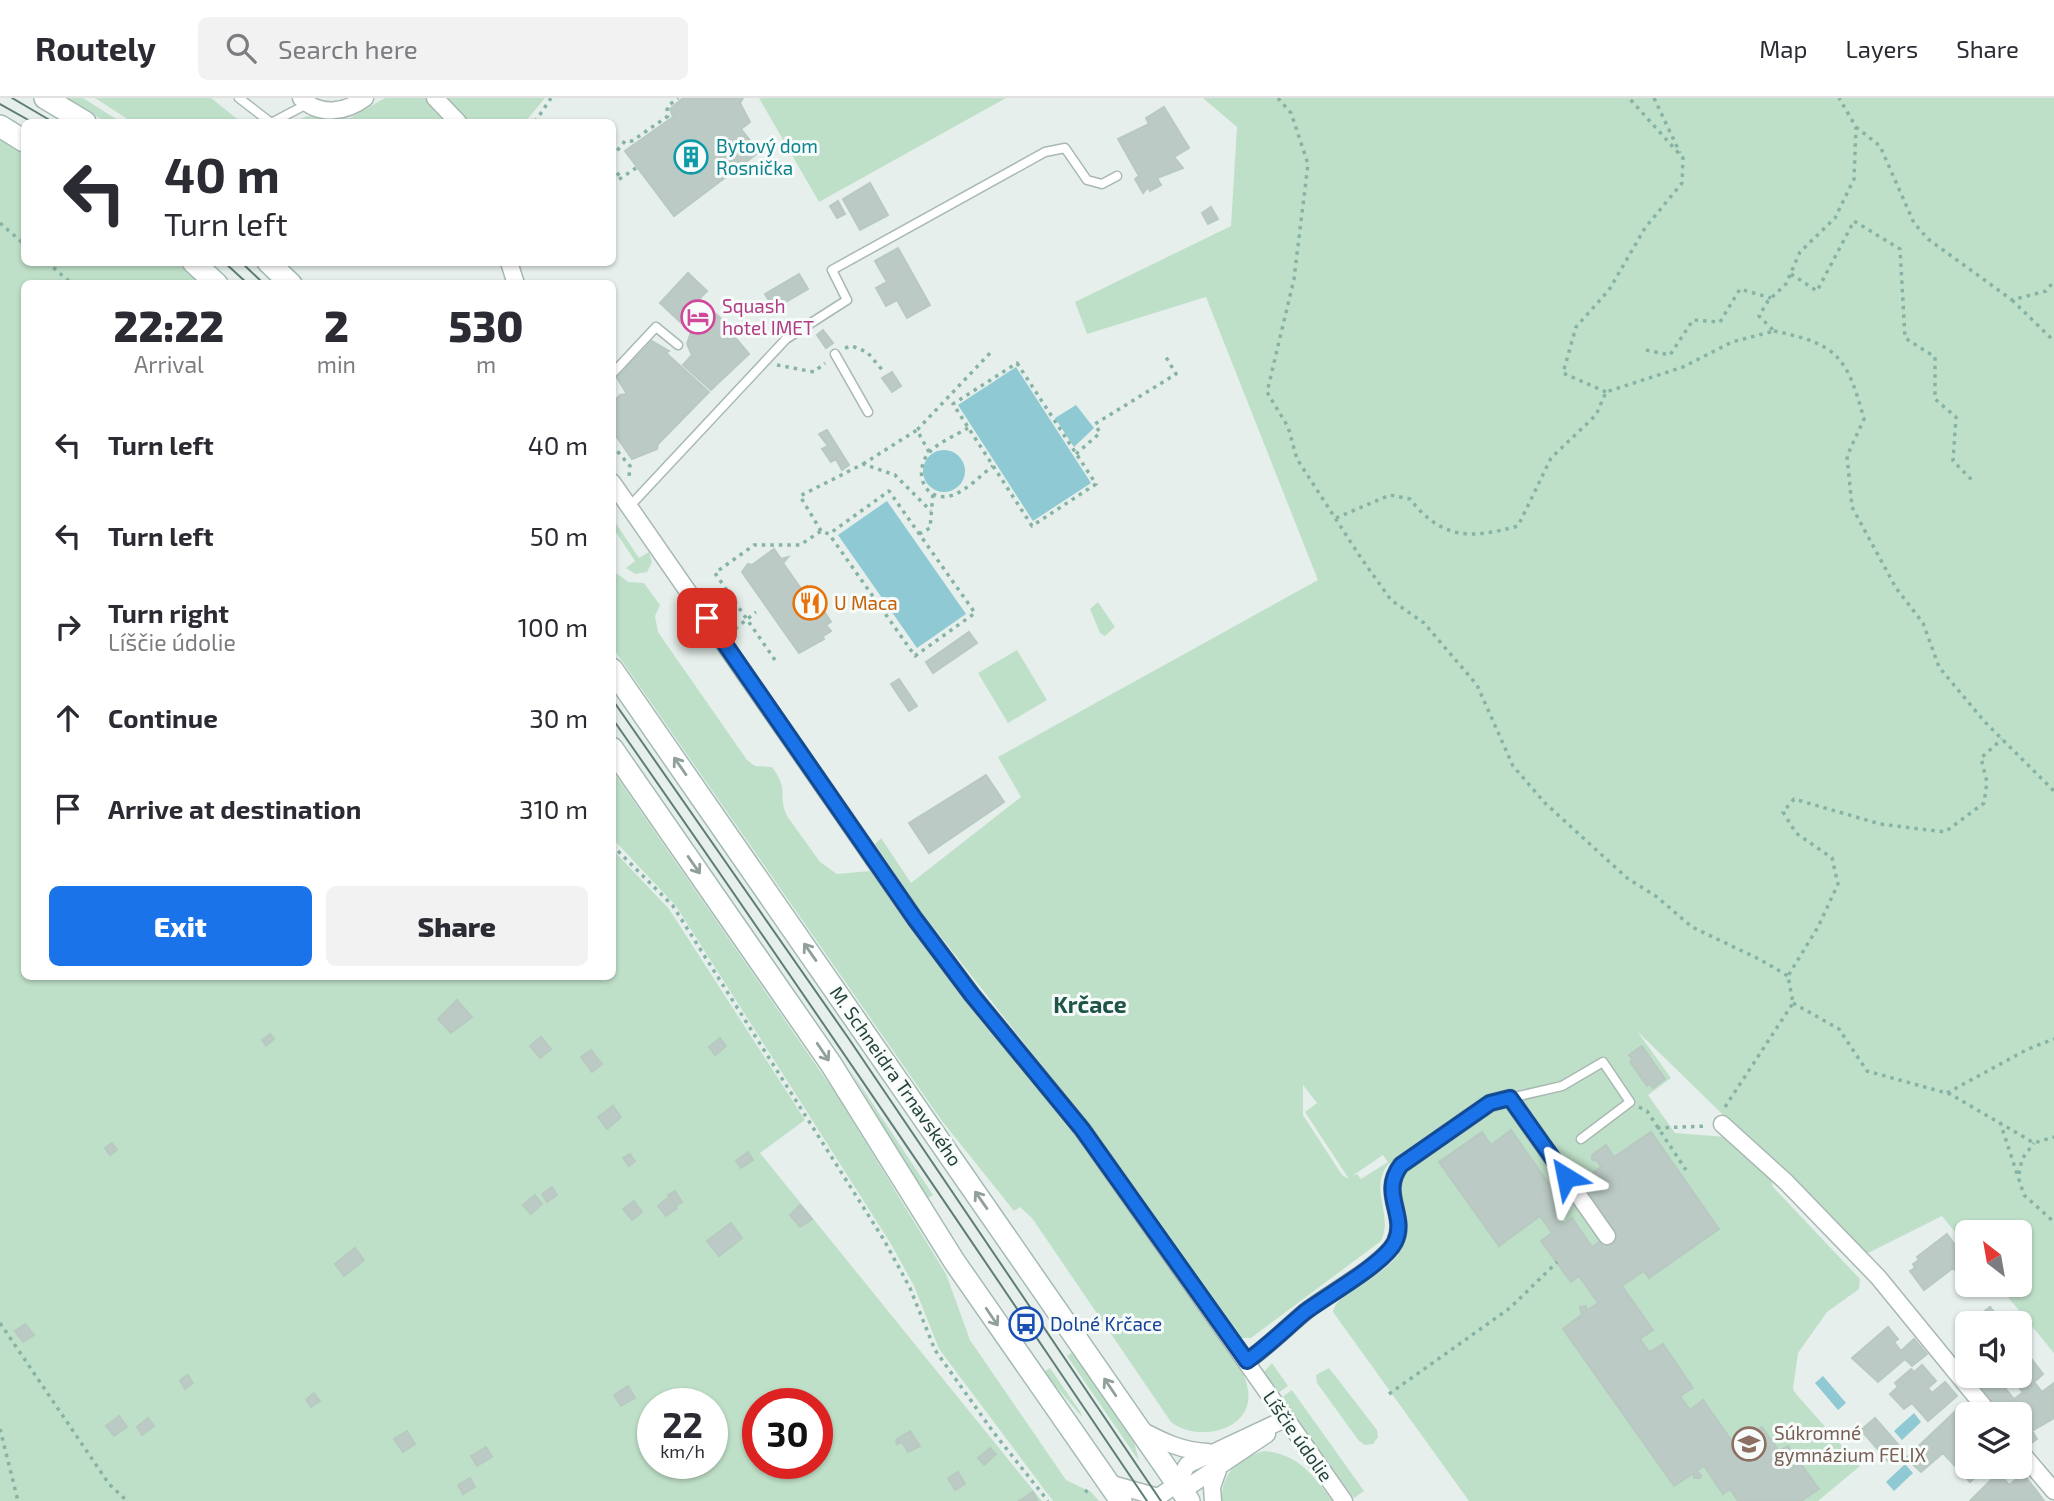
<!DOCTYPE html>
<html lang="en">
<head>
<meta charset="utf-8">
<style>
	body { margin:0; font-family:"Exo 2",sans-serif; background:#f2f2f3; color:#2b2b33; height:100vh; display:flex; flex-direction:column; font-size:26px; white-space:nowrap }
	* { box-sizing:border-box; margin:0 }
	p { font-size:23px; color:#7c7c81 }
	.icon { flex:none; width:38px; height:38px; fill:none; stroke:currentColor; stroke-width:2; stroke-linecap:round; stroke-linejoin:round }
	.map { position:relative; flex:1; overflow:hidden }
	.details { position:absolute; left:21px; top:182px; width:595px; height:700px; display:flex; flex-direction:column; background:#fff; border-radius:10px; box-shadow:0 2px 5px #0004 }
	.details>* { flex:none }
	.guide { position:absolute; left:21px; top:21px; width:595px; height:147px; border-radius:10px; box-shadow:0 2px 5px #0004; background:#fff; color:#2b2b33; overflow:hidden }
	.needle { width:46px; rotate:329deg }
	.tools { position:absolute; left:1955px; top:1122px; display:grid; gap:14px }
	.tools a { display:grid; place-items:center; width:77px; height:77px; border-radius:10px; background:#fff; box-shadow:0 2px 5px #0004; font-size:35px }
	.speed { position:absolute; left:637px; top:1290px; display:flex; gap:14px; font-size:35px; font-weight:700; text-align:center }
	.speed>* { display:grid; place-content:center; width:91px; height:91px; border-radius:50%; background:#fff; box-shadow:0 2px 5px #0004; line-height:1 }
	.speed small { font-size:18px; font-weight:400 }
	.speed .limit { border:10px solid #d22; background:#fff; color:#111 }
	.pin { position:absolute; display:grid; place-items:center; width:60px; height:60px; color:#fff; margin:-30px; border-radius:14px; box-shadow:0 4px 10px #0006 }
	.me { position:absolute; width:77px; margin:-38px; rotate:325deg; stroke-linejoin:round; filter:drop-shadow(0 0 5px #0008) }
	.turn { display:flex; align-items:center; gap:24px; height:147px; padding:0 28px; font-size:32px }
	.turn .icon { width:91px; height:91px; stroke-width:2.5 }
	.turn b { display:block; font-size:49px; line-height:60px }
	.eta { display:flex; justify-content:space-evenly; align-items:center; height:119px; text-align:center }
	.eta b { font-size:42px; font-weight:800; line-height:49px }
	.cta { display:flex; gap:14px; margin-top:auto; padding:14px 28px }
	.cta a { flex:1; height:80px; border-radius:10px; background:#1a73e8; color:#fff; font-size:28px; font-weight:800; line-height:80px; text-align:center }
	.cta a+a { background:#f2f2f3; color:#2b2b33 }
	ul { padding:0; list-style:none }
	li { display:flex; align-items:center; gap:21px; height:91px; padding:0 28px }
	li div { flex:1 }
	li b { display:block; font-size:26px }
	li em { font-style:normal }
	header { display:flex; align-items:center; gap:42px; box-sizing:border-box; height:98px; padding:0 35px; background:#fff; border-bottom:2px solid #e1e1e2 }
	header strong { font-size:33px }
	nav { display:flex; gap:38px; margin-inline-start:auto; font-size:24px }
	.search { width:490px; height:63px; background:#f2f2f3; display:flex; align-items:center; gap:18px; box-sizing:border-box; padding:0 24px; border-radius:10px; color:#7c7c81; font-size:26px }
	.map>svg:first-child { display:block }
</style>
</head>
<body>
<header>
<strong>Routely</strong>
<div class="search"><svg class="icon" aria-label="search" viewBox="0 0 24 24"><circle cx="10" cy="10" r="6"/><path d="M15 15l6 6"/></svg>Search here</div>
<nav><a>Map</a><a>Layers</a><a>Share</a></nav>
</header>
<div class="map">
<svg width="2054" height="1403" viewBox="0 0 2054 1403">
	<rect width="100%" height="100%" fill="#e6efeb"/>
	<path fill="#bfe0c8" fill-rule="evenodd" d="M66,0h17l38,24h-15z
		M95,0h116l30,24h-109z
		M385,0h160l-20,24h-232l15,-6 42,2z
		M759,0h247l-187,104z
		M1203,0h851v1255l-56,-68 22,-1v-52h-53v15l-25,-31 -76,38 -229,-223 34,47 -23,17 27,38 51,4 45,42 2,8 87,92 -1,10 -32,23 -29,41 -5,36 3,5 64,72 -42,35h-349l-136,-189c2,-10 9,-14 18,-20 36,-25 68,-39 53,-89 -4,-17 -5,-25 -15,-40 -21,26 5,52 -8,78l-130,97h-11l-190,-262 -130,-166 -45,-66 6,-6 30,45 110,-86 -23,-40 320,-177 -112,-283 -119,37 -12,-32 156,-76 6,-99zM1303,987l14,18 -12,9 44,67 -7,-4 -39,-60zM1383,1057l5,7 -27,17 -4,-5 -5,2z
		M0,42l24,15v107l153,1 23,20 -176,1v692h588l1,-126 56,59 136,211 -45,33 282,348h-1042zM653,1306h59v59h-59zM758,1306h59v59h-59z
		M613,421l26,39 10,-6 3,10 -5,10 -12,2 -9,-6 9,-7 -22,-33z
		M612,476h6l10,8 16,1 16,22 -5,11 3,16 89,128 8,6 17,1c18,24 5,27 15,49l33,46 17,12 33,-3 75,103 119,145 177,249c5,12 10,25 6,38 -9,29 -56,33 -76,16l-139,-204 -12,-11 -6,4 -72,-90 -329,-473z
		M1098,504l17,25 -10,9 -5,-3 -10,-24z
		M1017,552l30,50 -39,23 -30,-50z
		M612,672l224,324 110,180 24,66 96,140 25,12 8,9h-46l-114,-152 -25,-63 -23,-42 -215,-338 -63,-67z
		M849,970l84,127 -7,4z
		M1073,1254l61,90 5,19 -72,-105z
		M1272,1265l16,23 -10,7 -15,-20z
		M1050,1270l31,45 1,4 -38,-45z
		M1329,1270l48,62 1,7 -5,7 -8,1 -6,-4 -42,-58 -1,-8z
		M1292,1292l72,101 -10,7 -73,-100z
		M1264,1353c34,3 50,24 68,50h-110c-1,-28 16,-43 42,-50z"/>
	<path fill="#8ec9d4" d="M1016,269l75,116 -58,38 -75,-116z
		M1076,307l18,23 -20,19 -19,-29z
		M923 373a21 21 0 1 1 42 0a21 21 0 1 1-42 0Z
		M887,403l79,113 -49,34 -79,-113z
		M1823,1278l23,27 -8,7 -23,-27z
		M1914,1315l7,9 -19,18 -8,-9z
		M1905,1366l8,9 -19,18 -8,-9z"/>
	<path fill="#bbcac4" stroke="#b8c9c2" stroke-width="2" d="M683,0h60l-3,5 10,19 -9,7 18,23 -85,64 -49,-65 48,-34 -3,-8z
		M1164,9l25,41 -15,9 9,11 -26,10 4,7 -11,6 -2,-4 -5,6 -8,-14 4,-3 -21,-37 31,-15 -3,-6z
		M870,85l18,32 -28,15 -17,-31z
		M838,103l7,13 -8,4 -7,-12z
		M1211,109l7,12 -10,5 -6,-11z
		M898,150l32,57 -23,13 -10,-18 -11,6 -10,-18 11,-6 -12,-21z
		M688,175l19,18 -8,8 37,33 -3,3 16,19 -38,36 -28,-25 9,-10 -5,-11 4,-12 -31,-29z
		M799,176l9,15 -34,20 -9,-15z
		M823,232l10,13 -7,5 -9,-13z
		M652,243l17,10 -3,2 43,39 -51,52 -1,5 -25,10 -20,-29v-26l8,-9 7,-1 -10,-16z
		M892,274l9,14 -9,6 -10,-14z
		M827,332l22,35 -7,5 -6,-11 -5,3 -9,-13 6,-3 -9,-12z
		M774,451l7,10 7,-2 -5,6 19,27 5,-4 24,36 -5,3 5,6 -9,6 2,2 -25,14 -57,-81 6,-8 4,1z
		M969,534l8,11 -44,30 -7,-11z
		M899,581l18,27 -8,5 -18,-27z
		M986,677l18,27 -75,51 -20,-30z
		M457,902l15,17 -21,16 -13,-14z
		M270,936l4,5 -8,7 -4,-6z
		M541,939l10,12 -11,9 -10,-12z
		M720,940l6,8 -11,9 -6,-8z
		M1642,948l23,33 -12,9 -3,-4 -3,2 -17,-24 3,-2 -4,-5z
		M591,952l11,14 -10,8 -11,-15z
		M613,1008l8,11 -14,12 -9,-12z
		M1511,1032l52,74 -9,6 10,14 8,-6 20,29 22,-16 -34,-49 21,-15 -4,-6 -5,-1v-5l14,-10 8,12 37,-25 68,97 -70,49 -5,-7 -22,15 31,44 -13,9 9,13 14,-8 30,44 -13,8 10,14 13,-10 31,44 -13,12 41,-29 17,24 9,-5 31,43 -18,12h-63l-8,-12 -7,5 -19,-28 -8,5 5,4 -1,3h-6v-5l-20,13 -111,-157 22,-17h-4l-1,-5 6,-1v5l12,-8 -19,-27 -8,6 -30,-41 11,-8 -12,-17 -41,30 -60,-84 43,-30 9,13z
		M112,1045l5,7 -7,5 -5,-7z
		M748,1054l5,8 -12,8 -5,-7z
		M630,1056l5,7 -6,5 -6,-8z
		M552,1089l5,8 -10,7 -5,-8z
		M675,1093l7,11 -6,4 -8,-11z
		M535,1097l7,9 -11,10 -8,-9z
		M669,1099l8,11 -11,8 -8,-10z
		M634,1103l8,11 -10,8 -9,-11z
		M800,1107l12,14 -12,8 -10,-12z
		M731,1125l11,15 -23,18 -12,-15z
		M1947,1136l20,27v20l-14,-13 -29,22 -14,-19 5,-3 -2,-4 6,-4 -2,-3z
		M355,1150l9,12 -20,16 -9,-12z
		M1990,1209l13,16h-33z
		M25,1226l9,11 -11,7 -8,-11z
		M1888,1229l10,12 -4,3 7,9 13,-12 13,15 -15,12 -7,-7 -27,23 -26,-24z
		M2020,1246l23,30 -20,18 -14,-16h11z
		M1967,1252v21l-10,-12z
		M1922,1267l14,16 -8,7 4,5 13,-11 12,14 -29,25 -16,-18 -8,6 -14,-15z
		M1911,1271l3,3 -16,15 -3,-4z
		M188,1277l5,8 -8,6 -5,-9z
		M1971,1278h24l19,23 -15,12z
		M2035,1285l7,9 12,-9v35l-22,13 5,8 -11,8 -6,-9v-24h-11l-5,-7z
		M628,1288l7,12 -14,8 -7,-11z
		M314,1295l6,8 -9,6 -5,-7z
		M1963,1306l9,10h-5v17l-6,5 4,5 2,-2v27h21l-18,16 -27,-29 -22,19 -15,-14z
		M119,1318l8,11 -13,9 -8,-10z
		M148,1320l6,8 -12,9 -5,-8z
		M1875,1320l27,31 -14,12 -27,-31z
		M407,1333l8,13 -12,8 -9,-13z
		M910,1333l10,15 -12,6 -6,-10 -5,2 -1,-4z
		M486,1349l6,10 -15,9 -6,-10z
		M990,1350l6,6 -12,11 -6,-7z
		M958,1374l7,12 -10,6 -7,-12z
		M1999,1374l10,13 14,-11 13,16 -14,11h-52z
		M470,1380l5,9 -12,7 -5,-9z
		M2036,1392l8,11h-22z
		M1033,1394l4,8 -18,1z"/>
	<g fill="none" stroke-linecap="round" stroke-linejoin="round">
		<defs>
			<path id="service" d="M239,0l31,24
				M273,24l34,-18
				M835,256l33,58
				M612,276l44,-47 22,18
				M629,409l157,-168 61,-39 -15,-30 213,-118 20,-4 22,32 15,4 15,-8
				M1510,1000l52,-12 41,-24 27,40 -49,37"/>
			<path id="minor" d="M301,0c19,19 45,14 64,0
				M435,0l23,24
				M509,164l7,22
				M612,384l303,437 57,76 110,134 262,372
				M1722,1026l64,58 92,95 112,137
				M1247,1263c21,-15 38,-32 58,-49 21,-17 79,-48 90,-70 13,-27 -16,-48 6,-77l89,-62 20,-5 97,138
				M1141,1332c23,12 41,21 67,22
				M2020,1353l34,40
				M1108,1385l50,14 19,-13 10,-19 98,-46
				M1177,1386l14,1 76,-51
				M1213,1403l-1,-14 6,-17"/>
			<path id="secondary" d="M45,0l40,24
				M0,28l24,15
				M193,164l24,22
				M268,164l23,22
				M612,571l577,832
				M612,650l219,316 123,197 167,240"/>
		</defs>
		<use href="#service" stroke="#a8b8b2" stroke-width="11"/>
		<use href="#minor" stroke="#a8b8b2" stroke-width="19"/>
		<use href="#secondary" stroke="#a4bbb3" stroke-width="24"/>
		<path stroke="#86b3a5" stroke-width="3.5" stroke-dasharray="3.5 5" stroke-linecap="butt" d="M1278,0l13,15 17,51 -14,115 -27,113 21,35 9,32 64,99 30,42 33,23 53,62 36,81 32,37 82,75 30,19 35,30 69,33 27,16
			M1654,0l26,55
			M535,24l16,-24
			M1856,29l24,19 34,77 14,16 84,61 34,-9 8,-10
			M612,59l13,-16h7l36,-25 -1,-9 11,-9
			M612,68l9,12
			M612,86l24,-16
			M0,125l24,21
			M47,164l25,22
			M1791,176l26,17 37,-70 46,28 5,89 30,19v42l21,18 -3,44 20,20
			M2012,202l42,41
			M1774,233c64,13 73,26 90,88l-17,37 5,51 44,81 27,35 16,44 45,54 70,70
			M845,250l7,-2 15,6 17,20
			M1646,252l24,5 23,-35 27,2 20,-33 31,9
			M1017,265l79,121 -64,42 -79,-122z
			M777,267l37,7 11,-9
			M1606,294l-43,-19 13,-46 33,-37 36,-62 37,-45 1,-25 -54,-60
			M968,330c-12,7 -33,16 -41,27 -14,21 0,49 26,40 14,-5 28,-20 40,-29
			M612,347l18,21 -1,11
			M929,354l-12,-22 74,-78
			M1076,356l24,-21 -5,-9 81,-50 -10,-17
			M863,366l54,-34
			M1336,420l54,-23 20,4c32,41 61,40 108,27l33,-68 45,-43 10,-23 77,-25 49,-25 42,-11 -15,-15 9,-15 18,-17 14,-32 35,-34 19,-39 2,-52 -17,-29
			M821,433l-21,-35 63,-32 32,11 36,36
			M919,436l11,-6 3,-35
			M735,531l21,-17
			M775,562l-60,-87 39,-28h46l21,-14 8,3 60,-43 86,122 -60,43 -86,-122
			M612,747l61,61 211,334 26,48 25,62 59,83 54,68
			M1793,905l46,26 28,42 83,23 84,49 20,-6
			M1947,995l81,-44 26,-10
			M1639,1009l8,4 39,59
			M1725,1009l68,-104 -5,-27 30,-49 20,-43 -6,-26 -36,-25 -13,-21 11,-13 86,25 65,8 39,-29 3,-21 -6,-24 21,-19
			M2000,1024l24,73 30,27
			M1657,1030l51,-2
			M2019,1076l3,-15 12,-16
			M0,1225l109,161 18,17
			M1389,1296l121,-86 47,-46
			M0,1331l18,72
			M1085,1392l6,5"/>
		<use href="#service" stroke="#fff" stroke-width="8"/>
		<use href="#minor" stroke="#fff" stroke-width="16"/>
		<use href="#secondary" stroke="#fff" stroke-width="21"/>
		<path stroke="#5f7d75" stroke-width="2" d="M12,0l41,24
			M0,6l32,18
			M224,164l24,22
			M241,164l23,22
			M612,601l237,340 312,462
			M612,620c181,259 358,521 535,783"/>
	</g>
	<defs><path id="oneway-shaft" d="M-6 0H5M1.5-3L5.5 0L1.5 3" fill="none" stroke-width="1.6" stroke-linecap="round" stroke-linejoin="round" transform="scale(1.75)"/></defs>
	<g stroke="#92a09c">
		<use href="#oneway-shaft" transform="translate(680 668) rotate(-125)"/>
		<use href="#oneway-shaft" transform="translate(694 767) rotate(55)"/>
		<use href="#oneway-shaft" transform="translate(810 854) rotate(-125)"/>
		<use href="#oneway-shaft" transform="translate(823 954) rotate(56)"/>
		<use href="#oneway-shaft" transform="translate(981 1102) rotate(-125)"/>
		<use href="#oneway-shaft" transform="translate(992 1219) rotate(56)"/>
		<use href="#oneway-shaft" transform="translate(1110 1289) rotate(-124)"/>
	</g>
	<g fill="none" stroke-linecap="round" stroke-linejoin="round">
		<defs>
			<path id="route" d="M707,520l208,301 57,76 110,134 165,232c21,-15 38,-32 58,-49 21,-16 79,-48 90,-70 13,-27 -16,-48 6,-77l89,-62 20,-5 56,79"/>
		</defs>
		<use href="#route" stroke="#114b97" stroke-width="18"/>
		<use href="#route" stroke="#1a73e8" stroke-width="12"/>
	</g>
	<defs>
		<symbol id="building-ring" viewBox="-11 -11 22 22"><circle r="9.5" fill="#f7fbf9" stroke="#0f9aa8" stroke-width="1.5"/><path d="M-4-6H4V6H1V3H-1V6H-4ZM-2.5-4.3h1.7v1.8h-1.7ZM.8-4.3h1.7v1.8H.8ZM-2.5-1h1.7V.8h-1.7ZM.8-1h1.7V.8H.8Z" fill="#0f9aa8"/></symbol>
		<symbol id="hotel-ring" viewBox="-11 -11 22 22"><circle r="9.5" fill="#f7fbf9" stroke="#d1479c" stroke-width="1.5"/><path d="M-6-4.5h1.5V1H6V5H4.5V3h-9V5H-6ZM-4 0a1.8 1.8 0 1 1 3.6 0ZM.5 0V-2.5h3Q6-2.5 6 0Z" fill="#d1479c"/></symbol>
		<symbol id="restaurant-ring" viewBox="-11 -11 22 22"><circle r="9.5" fill="#f7fbf9" stroke="#e8710a" stroke-width="1.5"/><path d="M-5-6h1v4h1v-4h1v4h1v-4h1v5L-1.5 .5V6h-2V.5L-5-1ZM5-6V6H3V1.5H1.5Q1.5-4 5-6Z" fill="#e8710a"/></symbol>
		<symbol id="bus-ring" viewBox="-11 -11 22 22"><circle r="9.5" fill="#f7fbf9" stroke="#1a4fb4" stroke-width="1.5"/><path d="M-5-6H5V4H4V6H2V4H-2V6H-4V4H-5ZM-3.5-4V0h7V-4ZM-3.5 1.2v1.5H-2V1.2ZM2 1.2v1.5H3.5V1.2Z" fill="#1a4fb4"/></symbol>
		<symbol id="school-ring" viewBox="-11 -11 22 22"><circle r="9.5" fill="#f7fbf9" stroke="#8d6e63" stroke-width="1.5"/><path d="M0-5L7-2L0 1L-7-2ZM-4 1L0 2.5L4 1V4Q0 6-4 4Z" fill="#8d6e63"/></symbol>
	</defs>
	<g fill-rule="evenodd">
		<use href="#building-ring" x="672" y="40" width="38" height="38"/>
		<use href="#hotel-ring" x="679" y="200" width="38" height="38"/>
		<use href="#restaurant-ring" x="791" y="486" width="38" height="38"/>
		<use href="#bus-ring" x="1007" y="1207" width="38" height="38"/>
		<use href="#school-ring" x="1730" y="1327" width="38" height="38"/>
	</g>
	<g text-anchor="middle" stroke-width="6" stroke-linejoin="round" paint-order="stroke">
		<g font-size="19" fill="#0d838f" stroke="#f7fbf9" text-anchor="start">
			<text x="716" y="55">Bytový dom<tspan x="716" dy="22">Rosnička</tspan></text>
		</g>
		<g font-size="19" fill="#b23c85" stroke="#f7fbf9" text-anchor="start">
			<text x="722" y="215">Squash<tspan x="722" dy="22">hotel IMET</tspan></text>
		</g>
		<g font-size="19" fill="#c56008" stroke="#f7fbf9" text-anchor="start">
			<text x="834" y="512">U Maca</text>
		</g>
		<g font-size="19" fill="#24423a" stroke="#f7fbf9">
			<text transform="translate(896 978) rotate(55)" y="7">M. Schneidra Trnavského</text>
			<text transform="translate(1298 1338) rotate(55)" y="7">Líščie údolie</text>
		</g>
		<g font-size="19" fill="#164399" stroke="#f7fbf9" text-anchor="start">
			<text x="1050" y="1233">Dolné Krčace</text>
		</g>
		<g font-size="19" fill="#785e54" stroke="#f7fbf9" text-anchor="start">
			<text x="1774" y="1342">Súkromné<tspan x="1774" dy="22">gymnázium FELIX</tspan></text>
		</g>
		<g font-size="23" font-weight="bold" fill="#1f5548" stroke="#f7fbf9">
			<text x="1090" y="915">Krčace</text>
		</g>
	</g>
</svg>
<div class="tools">
<a><svg class="needle" viewBox="-14 -14 28 28"><path d="M0-13l5 13h-10z" fill="#e53935"/><path d="M0 13l5-13h-10z" fill="#7c7c81"/></svg></a>
<a><svg class="icon" aria-label="sound" viewBox="0 0 24 24"><path d="M4 9h4l5-4v14l-5-4H4zM17 9q2 3 0 6"/></svg></a>
<a><svg class="icon" aria-label="layers" viewBox="0 0 24 24"><path d="M12 4l9 5-9 5-9-5zM3 14l9 5 9-5"/></svg></a>
</div>
<div class="speed"><div>22<small>km/h</small></div><div class="limit">30</div></div>
<div class="pin" style="left:707px;top:520px;background:#d93025"><svg class="icon" aria-label="arrive" viewBox="0 0 24 24"><path d="M6 21V4h12l-3 4 3 4H6"/></svg></div>
<svg class="me" style="left:1566px;top:1079px" viewBox="-20 -20 40 40"><path d="M0-17L14 15 0 8-14 15z" fill="#1a73e8" stroke="#fff" stroke-width="4"/></svg>
<div class="guide">
<div class="turn"><svg class="icon" aria-label="left" viewBox="0 0 24 24"><path d="M17 20v-9H6M10 6l-5 5 5 5"/></svg><div><b>40 m</b>Turn left</div></div>
</div>
<section class="details">
<div class="eta">
<div><b>22:22</b><p>Arrival</p></div>
<div><b>2</b><p>min</p></div>
<div><b>530</b><p>m</p></div>
</div>
<ul>
<li><svg class="icon" aria-label="left" viewBox="0 0 24 24"><path d="M17 20v-9H6M10 6l-5 5 5 5"/></svg><div><b>Turn left</b></div><em>40 m</em></li>
<li><svg class="icon" aria-label="left" viewBox="0 0 24 24"><path d="M17 20v-9H6M10 6l-5 5 5 5"/></svg><div><b>Turn left</b></div><em>50 m</em></li>
<li><svg class="icon" aria-label="right" viewBox="0 0 24 24"><path d="M7 20v-9h11M14 6l5 5-5 5"/></svg><div><b>Turn right</b><p>Líščie údolie</p></div><em>100 m</em></li>
<li><svg class="icon" aria-label="ahead" viewBox="0 0 24 24"><path d="M12 20V5M6 11l6-6 6 6"/></svg><div><b>Continue</b></div><em>30 m</em></li>
<li><svg class="icon" aria-label="arrive" viewBox="0 0 24 24"><path d="M6 21V4h12l-3 4 3 4H6"/></svg><div><b>Arrive at destination</b></div><em>310 m</em></li>
</ul>
<div class="cta"><a>Exit</a><a>Share</a></div>
</section>
</div>
</body>
</html>
